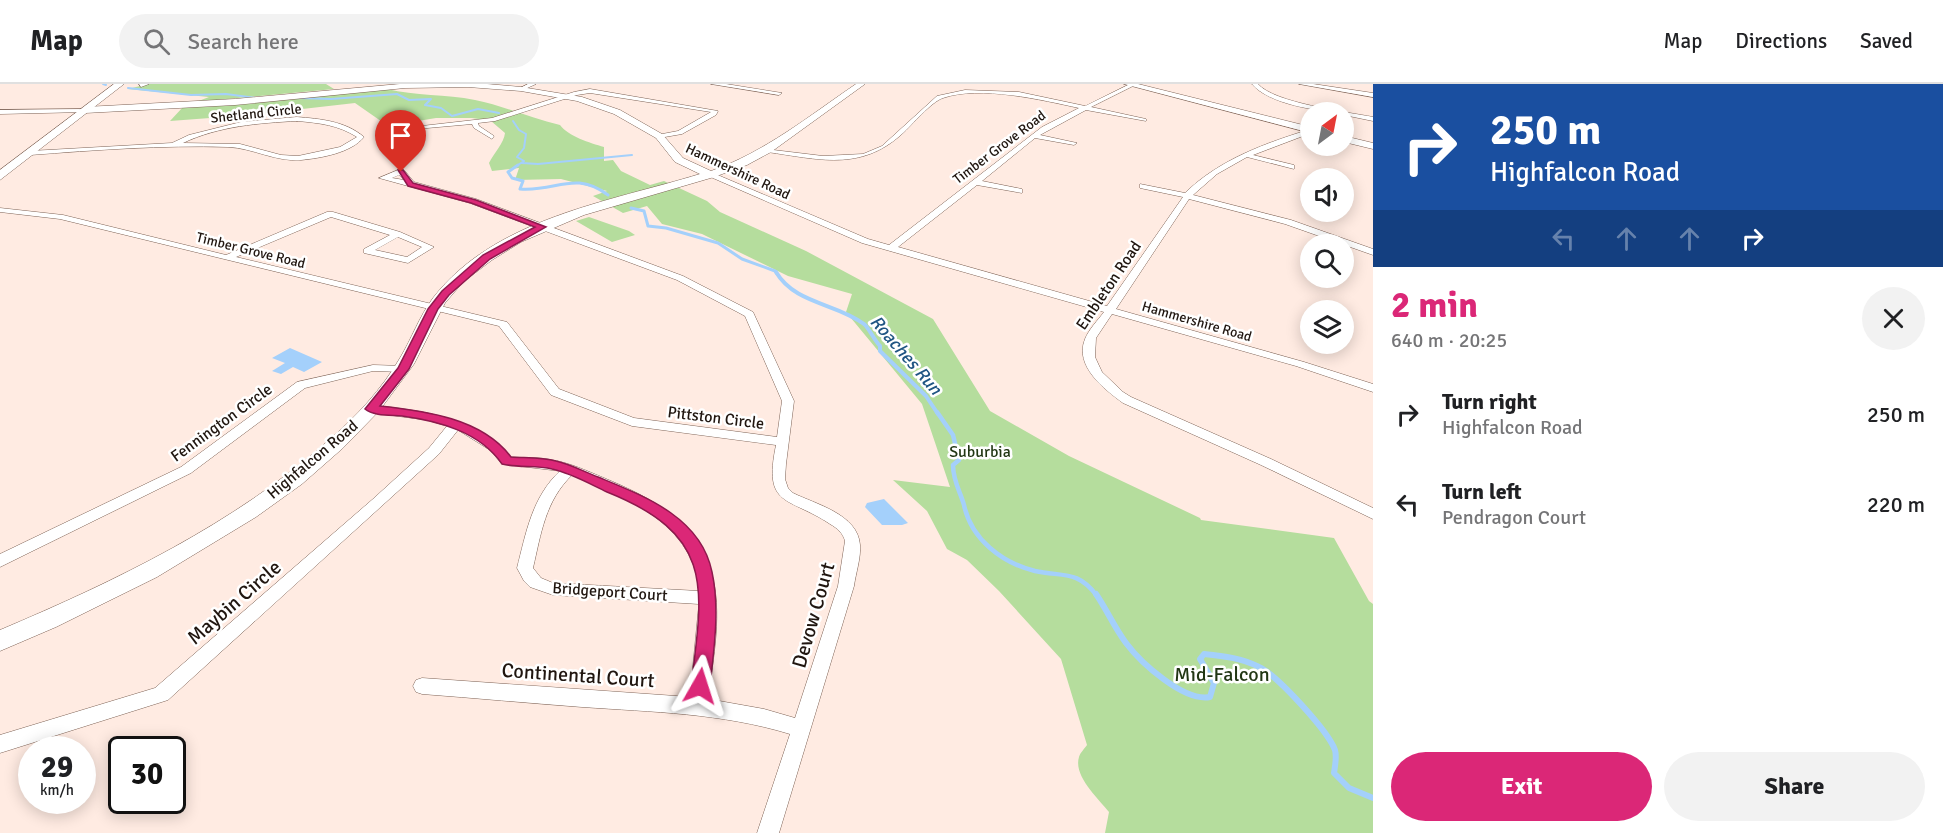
<!DOCTYPE html>
<html lang="en">
<head>
<meta charset="utf-8">
<style>
	body { margin:0; font-family:Signika,sans-serif; background:#f2f2f2; color:#202124; height:100vh; display:flex; flex-direction:column; font-size:22px; white-space:nowrap }
	* { box-sizing:border-box; margin:0 }
	p { font-size:20px; color:#757577 }
	.icon { flex:none; width:33px; height:33px; fill:none; stroke:currentColor; stroke-width:2; stroke-linecap:round; stroke-linejoin:round }
	.map { position:relative; flex:1; overflow:hidden }
	.side { display:flex; flex-direction:column; background:#fff; width:570px }
	.side>* { flex:none }
	.banner { background:#1a4fa0; color:#fff; overflow:hidden }
	.needle { width:39px; rotate:32deg }
	.tools { position:absolute; left:1300px; top:18px; display:grid; gap:12px }
	.tools a { display:grid; place-items:center; width:54px; height:54px; border-radius:50%; background:#fff; box-shadow:0 3px 15px #0003; font-size:30px }
	.speed { position:absolute; left:18px; top:652px; display:flex; gap:12px; font-size:30px; font-weight:700; text-align:center }
	.speed>* { display:grid; place-content:center; width:78px; height:78px; border-radius:50%; background:#fff; box-shadow:0 3px 15px #0003; line-height:1 }
	.speed small { font-size:15px; font-weight:400 }
	.speed .limit { border:3px solid #111; border-radius:9px; background:#fff; color:#111 }
	.pin { position:absolute; display:grid; place-items:center; width:51px; height:51px; color:#fff; margin:-62px -26px; border-radius:50% 50% 50% 0; rotate:-45deg; box-shadow:0 0 6px #0007 }
	.pin .icon { rotate:45deg }
	.me { position:absolute; width:66px; margin:-33px; rotate:6deg; stroke-linejoin:round; filter:drop-shadow(0 0 4px #0008) }
	.turn { display:flex; align-items:center; gap:21px; height:126px; padding:0 18px; font-size:27px }
	.turn .icon { width:78px; height:78px; stroke-width:2.5 }
	.turn b { display:block; font-size:42px; line-height:51px }
	.lanes { display:flex; align-items:center; height:57px; padding:0 18px; background:#0003; justify-content:center; gap:30px; direction:ltr }
	.lanes .off { opacity:.35 }
	.round { display:grid; place-items:center; flex:none; width:63px; height:63px; border-radius:32px; background:#f2f2f2 }
	.head { display:flex; align-items:center; justify-content:space-between; height:102px; padding:0 18px }
	h1 { font-size:36px; font-weight:700; line-height:45px; color:#db2777 }
	.primary-button { display:flex; gap:12px; margin-top:auto; padding:12px 18px }
	.primary-button a { flex:1; height:69px; border-radius:36px; background:#db2777; color:#fff; font-size:24px; font-weight:700; line-height:69px; text-align:center }
	.primary-button a+a { background:#f2f2f2; color:#202124 }
	ul { padding:0; list-style:none }
	li { display:flex; align-items:center; gap:18px; height:90px; padding:0 18px }
	li div { flex:1 }
	li b { display:block; font-size:22px }
	li em { font-style:normal }
	header { display:flex; align-items:center; gap:36px; box-sizing:border-box; height:84px; padding:0 30px; background:#fff; border-bottom:2px solid #e0e0e0 }
	header strong { font-size:28px }
	nav { display:flex; gap:33px; margin-inline-start:auto; font-size:21px }
	.search { width:420px; height:54px; background:#f2f2f2; display:flex; align-items:center; gap:15px; box-sizing:border-box; padding:0 21px; border-radius:33px; color:#757577; font-size:22px }
	main { display:flex; flex:1; min-height:0 }
	.map>svg:first-child { display:block }
</style>
</head>
<body>
<header>
<strong>Map</strong>
<div class="search"><svg class="icon" aria-label="search" viewBox="0 0 24 24"><circle cx="10" cy="10" r="6"/><path d="M15 15l6 6"/></svg>Search here</div>
<nav><a>Map</a><a>Directions</a><a>Saved</a></nav>
</header>
<main>
<div class="map">
<svg width="1373" height="749" viewBox="0 0 1373 749">
	<rect width="100%" height="100%" fill="#ffebe2"/>
	<path fill="#b5dd9d" d="M148,0h178l8,5 -138,13 13,-5 -81,-8z
		M387,5c28,7 59,5 88,11 29,6 56,18 85,25 8,11 30,18 44,22v14l9,-1 8,11 29,14 14,-4 43,20 13,11 86,39 127,68 57,92 79,45 131,62 1,2 133,18 35,63 4,3v229h-268l4,-21c-10,-13 -36,-36 -30,-55 1,-4 6,-9 8,-12l-26,-86 -62,-68 -32,-31 -20,-11 -20,-38 -34,-31 57,7 -28,-83 -76,-92 6,-18 -64,-18 -86,-42 -40,-10 -15,-18 -24,7 -30,-17 14,-5 -46,-12 -46,1 4,-12 -27,3 -3,-8c5,-10 15,-20 16,-30l-14,-12 -19,-3h-36l-48,8 -33,-23 -105,12 -80,6 13,-14z
		M589,133l40,14 6,4 -23,7 -36,-21z"/>
	<path fill="#a4d0fb" d="M290,264l32,14 -18,10 -11,-5 -12,7 -9,-3 13,-8 -13,-5z
		M884,415l24,24 -6,2h-20l-17,-18 2,-4z"/>
	<g fill="none" stroke-linecap="round" stroke-linejoin="round">
		<path stroke="#a4d0fb" stroke-width="2" d="M103,0l3,1
			M128,4l63,7 35,-1 30,4
			M297,14l34,1 66,-5 12,6 22,-1 -6,6 16,3 11,8 26,-7 21,4
			M513,37l6,9 7,4 -2,14 -7,9 7,4 -9,6
			M522,79l16,1 94,-9"/>
		<path stroke="#a4d0fb" stroke-width="3" d="M518,81l-10,7 4,6 11,3 -3,8c37,3 54,-19 88,6
			M631,124l13,3 4,15 18,2 52,15 24,16 33,12 2,3"/>
		<path stroke="#a4d0fb" stroke-width="4" d="M776,188c19,32 60,31 88,52 5,4 10,16 16,22v5l46,45 12,18"/>
		<path stroke="#a4d0fb" stroke-width="4.5" d="M937,328l16,23 6,25 -6,5c0,16 7,26 11,40 7,34 38,58 71,66 28,6 43,-1 62,25"/>
		<path stroke="#a4d0fb" stroke-width="6" d="M1096,510c11,16 18,33 30,49 15,20 58,59 84,54l4,-14 -14,-24 4,-5c19,2 38,4 55,13 18,8 69,64 76,83 2,7 0,16 -1,23l15,15 24,10"/>
		<defs>
			<path id="street" d="M139,0h10l-8,3z
				M528,0h8l-13,6 -5,-1z
				M711,0h15l56,9 -3,2z
				M1130,0h7l-46,23 55,12v2l-60,-11 -46,25 37,8 -3,2 -39,-7 -53,43 40,8v4l-45,-8 -79,62 209,59 76,-109 -43,-9v-4l45,9c35,-34 81,-50 126,-64v4l-58,22 41,10v4l-47,-12 -30,17 -24,21 98,25 82,29v6l-88,-31 -96,-25 -73,110 188,53 69,22v8l-77,-26 -184,-52 -16,24 -1,19 7,15 21,20 8,5 140,62 102,49v11l-112,-54 -138,-62c-19,-14 -49,-37 -38,-64 4,-10 13,-19 19,-27l-242,-69 -156,-68 7,-2 155,66 21,6 153,-118 37,-19c-37,-8 -99,-23 -136,-10 -12,4 -31,27 -41,36 -42,38 -84,25 -135,18l-2,-1v-2l58,7 40,-2 19,-8 55,-50 28,-6 54,2 66,14z
				M1252,0h6c16,19 89,28 115,33v4l-29,-6v-3c-25,0 -76,-8 -92,-28z
				M1299,0h14l60,9v4z
				M590,5l128,22 -2,4 -34,19 -23,4 -2,-3 21,-4 33,-19 -121,-19 -13,2 -82,26 -17,2 1,3 15,10 -2,3 -18,-11 -2,-4 -56,5 -3,-2 79,-9 82,-26z
				M87,25l-2,3 -85,2v-4z
				M297,33c24,2 48,4 67,20 -13,16 -43,21 -63,23 -26,2 -48,-12 -73,-13 -66,-2 -132,3 -198,8l-4,-2 4,-2 142,-8 17,-8 52,-13zM297,37c23,2 41,4 60,16l-17,10 -42,9 -17,-1 -41,-11 -57,-1c36,-17 76,-20 114,-22z
				M398,86h6l10,12 62,17 207,77 70,36 41,89 -8,63 -1,15 3,9 5,5c22,11 65,21 67,52 1,13 -4,27 -6,41l-75,247h-22l33,-99c-69,-21 -137,-22 -208,-27 -54,-4 -107,-9 -160,-13l-6,-2 -3,-6 3,-6 6,-2 268,19 9,-93 -146,-9 -23,-8 -6,-6 -7,-13c9,-35 15,-71 43,-97l-58,-7 -12,-14 -32,-20 -19,24 -271,246 -168,53v-18l155,-47 218,-189 56,-51 18,-22 -20,-6 -60,-8 -2,-3 2,-3 4,-1c52,6 103,11 140,52 14,1 28,0 41,3 18,3 35,11 52,18 45,19 94,43 107,93 12,41 2,87 -3,128l56,10 31,9 43,-132 7,-45c-2,-8 -8,-13 -15,-17 -42,-28 -67,-16 -54,-79l-144,-19 -81,-31 -52,-69 -439,-107 -60,-7v-4l63,7 163,40 101,-43h6l67,20 34,15 -26,16 -44,-10v-4l26,-14 -59,-18 -95,40 271,65 52,67 75,29 143,19 5,-36 -37,-85 -68,-36 -207,-77 -91,-25zM399,91l5,5 -12,-2zM398,153l24,10 -15,10 -32,-7zM572,391c54,23 122,48 127,116l-146,-8 -12,-5 -8,-10c8,-34 12,-67 39,-93z
				M373,281l30,1 6,3 -6,3 -30,-1 -68,17 -114,85 -191,94v-13l181,-87 116,-85z"/>
			<path id="secondary" d="M400,0h87l34,3 61,10 38,13 42,24 21,24 28,13c54,-19 98,-55 145,-87h9l-94,68 -24,13 -33,12 -130,38 -63,27 -29,18 -29,22 -18,21 -31,61 -35,47 -36,37 -41,36 -46,33 -99,60 -101,50 -56,24v-21c116,-49 234,-106 329,-190 27,-23 53,-51 71,-82 12,-20 19,-41 33,-60 62,-80 176,-96 267,-124l-25,-12 -19,-24 -42,-24 -37,-13 -56,-10 -53,-4 -63,1 -170,17 -150,8 -4,-3 4,-3 150,-8z
				M1124,0h14l173,43v6z
				M1344,52l29,7v6l-29,-7z"/>
			<path id="primary" d="M114,0h10l-124,96v-10z"/>
		</defs>
		<use href="#street" stroke="#7e6356" stroke-width="1"/>
		<use href="#secondary" stroke="#7e6356" stroke-width="1"/>
		<use href="#primary" stroke="#7e6356" stroke-width="1"/>
		<use href="#street" fill="#fff" fill-rule="evenodd"/>
		<use href="#secondary" fill="#fff" fill-rule="evenodd"/>
		<use href="#primary" fill="#fff" fill-rule="evenodd"/>
	</g>
	<path fill="#db2777" stroke="#8e194d" stroke-width="1.5" d="M398,86h5l10,13 63,17 70,27 -56,32 -41,36 -11,14 -29,60 -29,37c45,5 102,12 131,51 14,1 31,0 45,4 14,3 29,11 42,16 46,19 103,40 114,95 8,37 2,76 -2,114l-3,5 -7,3 -6,-3 -3,-5c13,-101 23,-151 -84,-194 -17,-8 -36,-19 -55,-23 -16,-4 -34,-1 -50,-5 -22,-32 -63,-43 -100,-48 -11,-1 -29,0 -37,-7l33,-41 30,-59 14,-18 41,-36 52,-28 -64,-24 -63,-17z"/>
	<g text-anchor="middle" stroke-width="5" stroke-linejoin="round" paint-order="stroke">
		<g font-size="14" fill="#201610" stroke="#fff">
			<text transform="translate(256 29) rotate(-6)" y="5">Shetland Circle</text>
			<text transform="translate(999 63) rotate(-37)" y="5">Timber Grove Road</text>
			<text transform="translate(738 87) rotate(25)" y="5">Hammershire Road</text>
			<text transform="translate(251 166) rotate(14)" y="5">Timber Grove Road</text>
			<text transform="translate(1197 237) rotate(16)" y="5">Hammershire Road</text>
		</g>
		<g font-size="16" fill="#201610" stroke="#fff">
			<text transform="translate(1108 201) rotate(-56)" y="6">Embleton Road</text>
			<text transform="translate(716 333) rotate(7)" y="6">Pittston Circle</text>
			<text transform="translate(221 338) rotate(-36)" y="6">Fennington Circle</text>
			<text transform="translate(312 375) rotate(-40)" y="6">Highfalcon Road</text>
			<text transform="translate(610 507) rotate(4)" y="6">Bridgeport Court</text>
		</g>
		<g font-size="16" fill="#223714" stroke="#fff">
			<text x="980" y="373">Suburbia</text>
		</g>
		<g font-size="18" font-style="italic" fill="#205583" stroke="#fff">
			<text transform="translate(906 271) rotate(49)" y="6">Roaches Run</text>
		</g>
		<g font-size="20" fill="#201610" stroke="#fff">
			<text transform="translate(234 518) rotate(-41)" y="7">Maybin Circle</text>
			<text transform="translate(813 531) rotate(-74)" y="7">Devow Court</text>
			<text transform="translate(578 591) rotate(4)" y="7">Continental Court</text>
		</g>
		<g font-size="20" fill="#223714" stroke="#fff">
			<text x="1222" y="597">Mid-Falcon</text>
		</g>
	</g>
</svg>
<div class="tools">
<a><svg class="needle" viewBox="-14 -14 28 28"><path d="M0-13l5 13h-10z" fill="#e53935"/><path d="M0 13l5-13h-10z" fill="#757577"/></svg></a>
<a><svg class="icon" aria-label="sound" viewBox="0 0 24 24"><path d="M4 9h4l5-4v14l-5-4H4zM17 9q2 3 0 6"/></svg></a>
<a><svg class="icon" aria-label="search" viewBox="0 0 24 24"><circle cx="10" cy="10" r="6"/><path d="M15 15l6 6"/></svg></a>
<a><svg class="icon" aria-label="layers" viewBox="0 0 24 24"><path d="M12 4l9 5-9 5-9-5zM3 14l9 5 9-5"/></svg></a>
</div>
<div class="speed"><div>29<small>km/h</small></div><div class="limit">30</div></div>
<div class="pin" style="left:401px;top:88px;background:#d93025"><svg class="icon" aria-label="arrive" viewBox="0 0 24 24"><path d="M6 21V4h12l-3 4 3 4H6"/></svg></div>
<svg class="me" style="left:700px;top:602px" viewBox="-20 -20 40 40"><path d="M0-17L14 15 0 8-14 15z" fill="#db2777" stroke="#fff" stroke-width="4"/></svg>
</div>
<section class="side">
<div class="banner">
<div class="turn"><svg class="icon" aria-label="right" viewBox="0 0 24 24"><path d="M7 20v-9h11M14 6l5 5-5 5"/></svg><div><b>250 m</b>Highfalcon Road</div></div>
<div class="lanes"><svg class="icon off" aria-label="left" viewBox="0 0 24 24"><path d="M17 20v-9H6M10 6l-5 5 5 5"/></svg><svg class="icon off" aria-label="ahead" viewBox="0 0 24 24"><path d="M12 20V5M6 11l6-6 6 6"/></svg><svg class="icon off" aria-label="ahead" viewBox="0 0 24 24"><path d="M12 20V5M6 11l6-6 6 6"/></svg><svg class="icon" aria-label="right" viewBox="0 0 24 24"><path d="M7 20v-9h11M14 6l5 5-5 5"/></svg></div>
</div>
<div class="head"><div><h1>2 min</h1><p>640 m · 20:25</p></div><a class="round"><svg class="icon" aria-label="close" viewBox="0 0 24 24"><path d="M6 6l12 12M18 6L6 18"/></svg></a></div>
<ul>
<li><svg class="icon" aria-label="right" viewBox="0 0 24 24"><path d="M7 20v-9h11M14 6l5 5-5 5"/></svg><div><b>Turn right</b><p>Highfalcon Road</p></div><em>250 m</em></li>
<li><svg class="icon" aria-label="left" viewBox="0 0 24 24"><path d="M17 20v-9H6M10 6l-5 5 5 5"/></svg><div><b>Turn left</b><p>Pendragon Court</p></div><em>220 m</em></li>
</ul>
<div class="primary-button"><a>Exit</a><a>Share</a></div>
</section>
</main>
</body>
</html>
